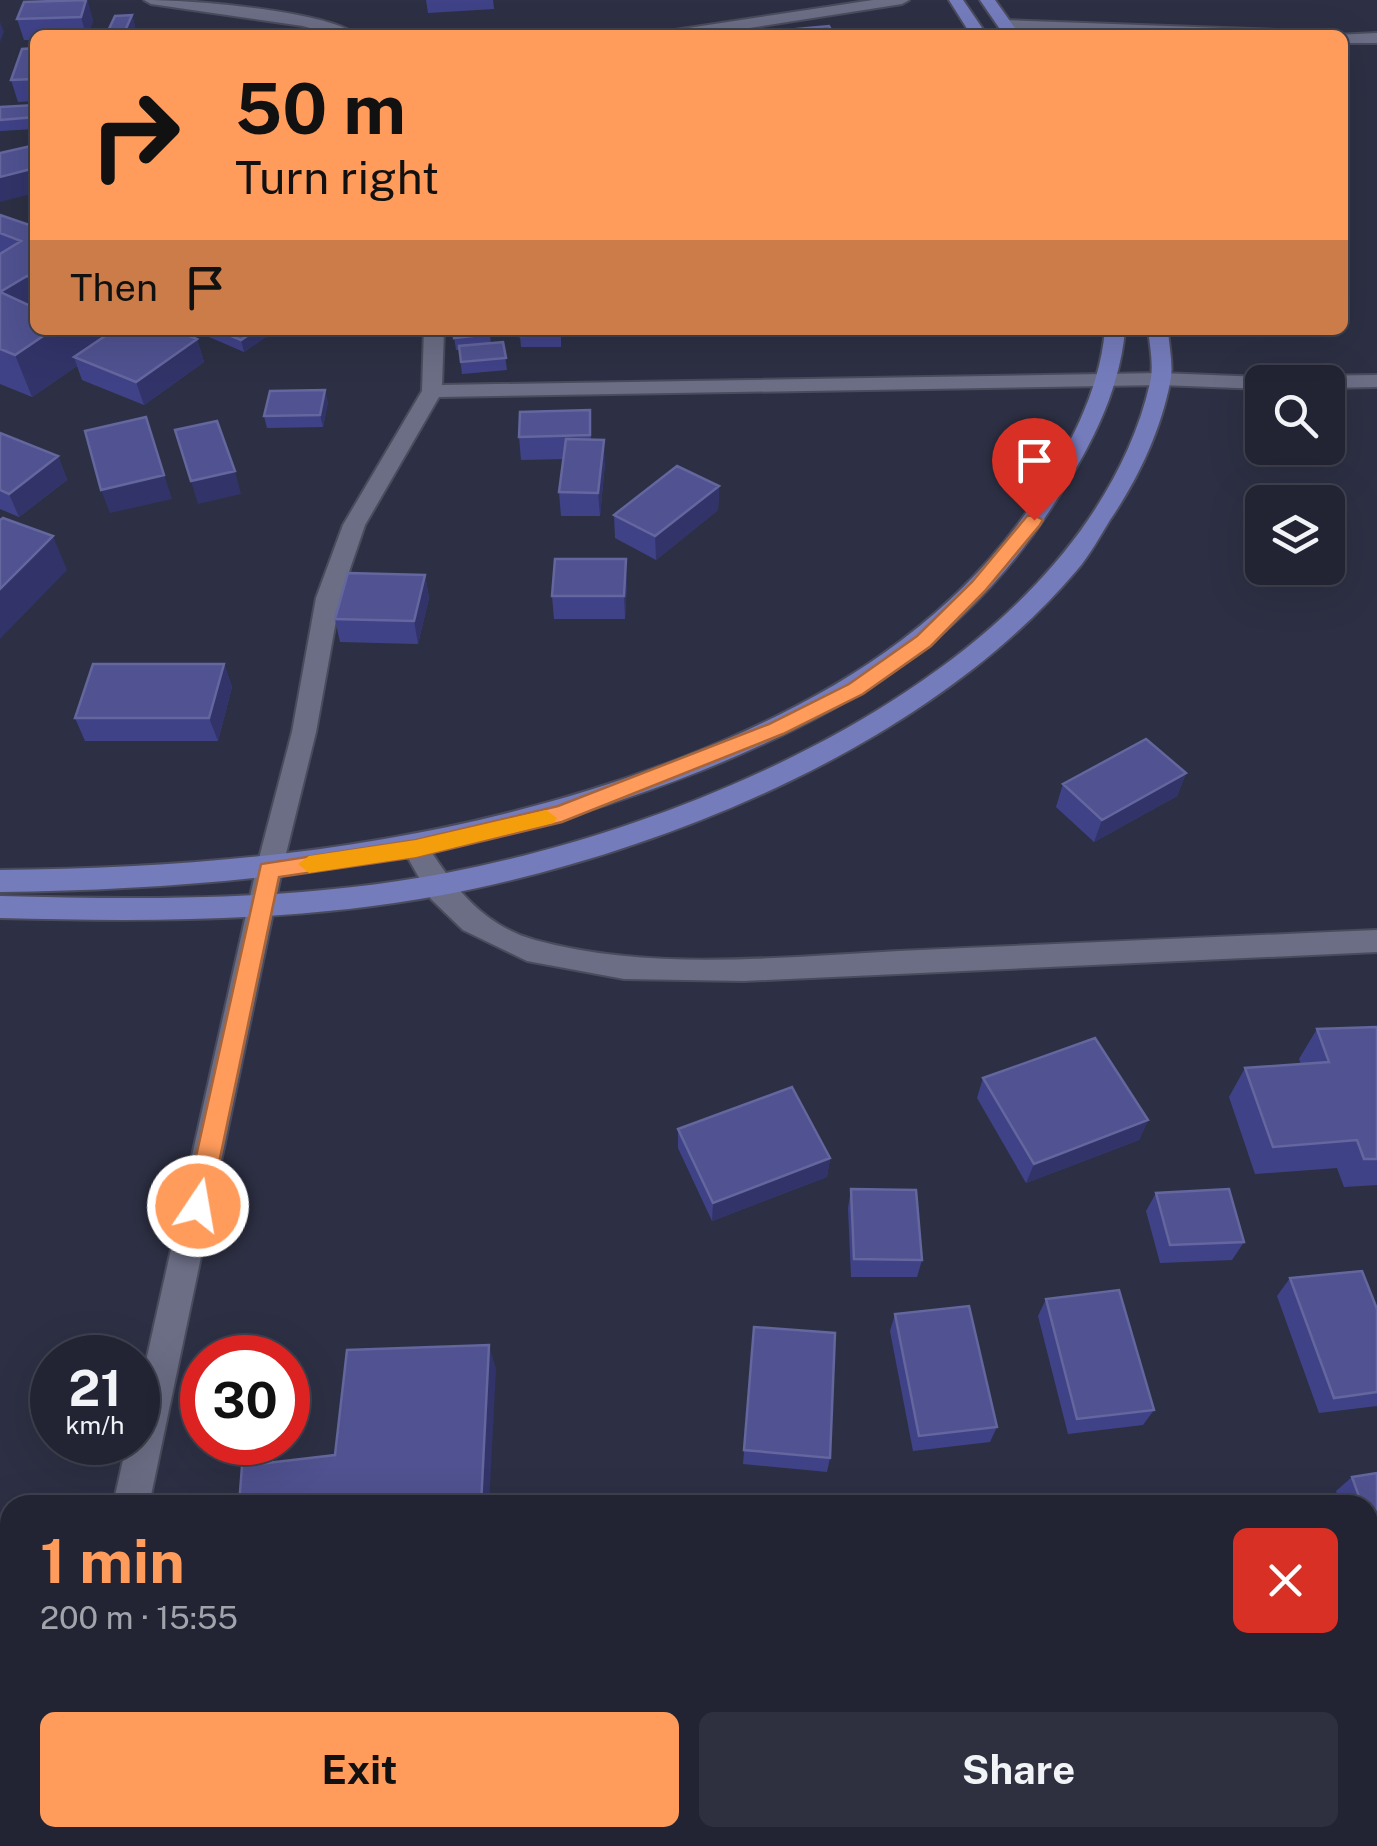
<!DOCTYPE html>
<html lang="en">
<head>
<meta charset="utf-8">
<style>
	body { margin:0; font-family:"Public Sans",sans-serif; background:#2e303f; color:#f1f3f6; height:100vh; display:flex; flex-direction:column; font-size:38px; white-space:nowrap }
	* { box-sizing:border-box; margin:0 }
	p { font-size:32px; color:#a2a4ac }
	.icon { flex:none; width:55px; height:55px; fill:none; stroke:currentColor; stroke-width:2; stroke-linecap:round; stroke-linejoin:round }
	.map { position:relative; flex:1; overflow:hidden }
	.panel { position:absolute; left:0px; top:1495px; width:1378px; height:352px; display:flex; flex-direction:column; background:#222433; border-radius:30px 30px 0 0; box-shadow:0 10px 40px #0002,0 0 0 2px #3f414e }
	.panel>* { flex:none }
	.banner { position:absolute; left:30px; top:30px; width:1318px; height:305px; border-radius:15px; box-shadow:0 10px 40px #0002,0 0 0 2px #3f414e; background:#ff9b5b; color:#111; overflow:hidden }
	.tools { position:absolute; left:1245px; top:365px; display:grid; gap:20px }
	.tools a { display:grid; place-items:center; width:100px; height:100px; border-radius:15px; background:#222433; box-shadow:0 10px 40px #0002,0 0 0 2px #3f414e; font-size:50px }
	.speed { position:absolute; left:30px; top:1335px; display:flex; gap:20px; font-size:50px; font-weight:700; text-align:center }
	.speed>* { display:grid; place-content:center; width:130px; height:130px; border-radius:50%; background:#222433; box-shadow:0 10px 40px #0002,0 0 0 2px #3f414e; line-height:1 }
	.speed small { font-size:25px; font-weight:400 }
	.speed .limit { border:15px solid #d22; background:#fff; color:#111 }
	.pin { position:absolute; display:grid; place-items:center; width:85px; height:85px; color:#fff; margin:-102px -42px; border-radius:50% 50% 50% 0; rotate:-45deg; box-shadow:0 0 10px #0007 }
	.pin .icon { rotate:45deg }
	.me { position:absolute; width:110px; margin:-55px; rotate:12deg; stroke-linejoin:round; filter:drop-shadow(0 0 8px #0008) }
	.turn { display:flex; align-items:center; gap:35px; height:210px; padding:0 40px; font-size:45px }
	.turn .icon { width:130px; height:130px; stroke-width:2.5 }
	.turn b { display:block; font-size:70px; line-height:85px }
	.then { display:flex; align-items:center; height:95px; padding:0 40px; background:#0003; gap:20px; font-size:38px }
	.round { display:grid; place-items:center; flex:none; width:105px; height:105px; border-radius:15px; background:#2e303f }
	.head { display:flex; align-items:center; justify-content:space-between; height:170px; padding:0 40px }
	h1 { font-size:60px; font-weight:700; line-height:75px; color:#ff9b5b }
	.cta { display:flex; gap:20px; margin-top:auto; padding:20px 40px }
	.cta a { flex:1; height:115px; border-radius:15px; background:#ff9b5b; color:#111; font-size:40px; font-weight:700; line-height:115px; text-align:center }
	.cta a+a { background:#2e303f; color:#f1f3f6 }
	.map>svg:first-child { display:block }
</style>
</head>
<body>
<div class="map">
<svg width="1377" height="1846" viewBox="0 0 1377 1846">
	<rect width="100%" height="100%" fill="#2d3044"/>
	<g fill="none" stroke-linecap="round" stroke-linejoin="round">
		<defs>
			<path id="minor" d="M144,0c46,0 179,10 214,35h-25l-30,-9 -152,-22z
				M873,0h36l-7,4 -197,31h-38l8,-5z
				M1005,20l271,10 8,5h-132l-152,-7v-6z
				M1377,33v10h-35v-8h-6z
				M424,330h20l-2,55 719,-12 101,4 10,5h-10v7l-101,-4 -722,12 -74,128 -25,73 -24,134 -34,138 -133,635h-36l14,-63h11v-45l118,-527 36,-138 24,-134 27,-73 79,-134z
				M1377,375v12l-49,1v-6h-40l10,-6z
				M416,839l9,3c27,43 58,84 110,98 117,32 245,17 364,11 159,-7 319,-14 478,-21v22l-633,29 -120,-2 -97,-18 -64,-31 -32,-31 -28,-50 4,-7z
				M38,1838h40l-1,8h-40z"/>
			<path id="primary" d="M949,0h14l24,35h-16z
				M980,0h15l25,35h-16z
				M1105,330h20c-6,67 -39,125 -75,180 -87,134 -207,204 -352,262 -228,90 -454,117 -698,120v-22c235,-2 463,-27 684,-113 139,-55 264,-128 349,-254 35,-53 66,-109 72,-173z
				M1148,330h20c1,17 6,36 2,53 -10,49 -32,96 -60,137 -10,16 -20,35 -33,50 -148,175 -413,283 -634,325 -145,27 -295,27 -443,23v-22c148,4 299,5 446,-23 221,-42 511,-161 642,-353 28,-41 51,-88 62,-137 4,-17 0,-36 -2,-53z"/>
		</defs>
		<use href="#minor" stroke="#4a4c5d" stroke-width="4"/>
		<use href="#primary" stroke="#4a4c5d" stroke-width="4"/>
		<use href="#minor" fill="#6b6e85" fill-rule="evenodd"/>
		<use href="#primary" fill="#757cbc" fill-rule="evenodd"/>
	</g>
	<path fill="#404288" d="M87,0l6,21 -5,14h-53v5h-11l-7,-21z
		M426,0h67l1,9 -66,4z
		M132,15l3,11 -4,9h-22l-1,-4z
		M35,48v53l-17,1 -7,-22z
		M35,105v24l-35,2v-24z
		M0,215l35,12v103l162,9 7,23 -60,43 -62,-25 -5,-14 -45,31 -32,-13z
		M207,330h61l1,5 -25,17 -35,-15z
		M453,330h36l2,13 12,-1 4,28 -45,4 -3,-24h-3z
		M561,330v17h-40l-1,-11z
		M617,330h39v2h-39z
		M328,402l-5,25 -56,1 -3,-12z
		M590,410l1,30 14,23 -5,53h-39l-2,-24 4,-33 -42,1 -2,-23z
		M0,433l58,23 9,24 -48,37 -19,-8z
		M719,486l-1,24 -62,50 -41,-22 -1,-23z
		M425,575l4,23 -11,46 -78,-2 -5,-23z
		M627,582l-2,37h-71l-2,-23z
		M224,664l8,23 -14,54h-133l-10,-23z
		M1186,773l-9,23 -83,46 -38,-35 7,-23z
		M1377,1027v158l-33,2 -7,-19 -82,6 -26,-77 16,-29 56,-4 -2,-5 18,-30z
		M983,1078l165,42 -9,20 -113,43 -49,-85z
		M678,1129l152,29 -3,19 -115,44 -34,-73z
		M851,1189l71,71 -5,17h-66l-3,-69z
		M1156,1193l88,49 -12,18 -72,3 -14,-52z
		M1290,1278l87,31v97l-58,7 -42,-117z
		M1046,1299l108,111 -11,15 -75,9 -30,-118z
		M895,1314l102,113 -7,15 -77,9 -23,-120z
		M754,1327l76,131 -3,14 -84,-8z
		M1377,1473v134l-9,-27v-75h-27l-5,-14 16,-14z
		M1108,1838h171l-29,8h-139z"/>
	<path fill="#323469" d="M87,0l6,21 -5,14h-2l-5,-18z
		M132,15l3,11 -4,9h-4l-2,-4z
		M0,22l4,10 -4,10z
		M35,168v25l-35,9v-25z
		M27,276l8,23v24l-35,-31z
		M52,330h77l-55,27 3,9 -45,31 -17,-42z
		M256,330h12l1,5 -25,17 -3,-12z
		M197,339l7,23 -60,43 -8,-23z
		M325,390l3,12 -5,25 -3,-12z
		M146,417l26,82 -62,14 -9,-23z
		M604,440l1,23 -5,53 -2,-23z
		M58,456l9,24 -48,37 -10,-23z
		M235,471l6,23 -43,10 -7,-23z
		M719,486l-1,24 -62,50 -1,-24z
		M53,536l14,34 -67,69v-50z
		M626,559l1,23 -2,37 -1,-23z
		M425,575l4,23 -11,46 -4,-23z
		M224,664l8,23 -14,54 -9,-23z
		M1186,773l-9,23 -83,46 8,-22z
		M1148,1120l-9,20 -113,43 8,-19z
		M830,1158l-3,19 -115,44 1,-18z
		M489,1345l7,24 -7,136h-8z
		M1272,1838h7l-29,8h-6z"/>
	<path fill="#505291" stroke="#64669e" stroke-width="2.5" d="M86,0l-5,17 -64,2 7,-17z
		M132,15l-7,16h-17l7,-15z
		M829,26l5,9h-58l-2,-4z
		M35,48v31l-24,1 11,-31z
		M35,105v12l-35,3v-13z
		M35,145v23l-35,9v-24z
		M0,215l35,12v53l-8,-4 -27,16v-38l21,-13 -21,-8z
		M0,292l35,16v22h17l-37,25 -15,-6z
		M114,330h61l22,9 -61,43 -62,-25z
		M217,330h39l-15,10z
		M453,330h36l1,4 -36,4z
		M521,330h39v5l-40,1z
		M503,342l3,16 -45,4 -2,-16z
		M325,390l-5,25 -56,1 6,-25z
		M590,410v25l-71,2 1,-25z
		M146,417l18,58 -63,15 -16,-59z
		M217,421l18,50 -44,10 -16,-51z
		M0,433l58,23 -49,38 -9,-4z
		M566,439l38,1 -6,53 -39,-1z
		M677,466l42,20 -64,50 -41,-21z
		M3,518l50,18 -53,53v-69z
		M555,559h71l-2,37h-72z
		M348,573l77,2 -11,46 -79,-2z
		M93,664h131l-15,54h-134z
		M1146,739l40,34 -84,47 -39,-36z
		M1377,1027v132h-13l-7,-19 -84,7 -28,-79 84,-6 -12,-33z
		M1095,1038l53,82 -114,44 -51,-86z
		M792,1087l38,71 -117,45 -35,-74z
		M851,1189l65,1 6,70 -68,-1z
		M1229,1189l15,53 -74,3 -14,-52z
		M1362,1271l15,38v83l-43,6 -44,-120z
		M1119,1290l35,120 -77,9 -31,-120z
		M969,1306l28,121 -78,9 -24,-122z
		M754,1327l81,6 -5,125 -86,-8z
		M489,1345l-8,160h-242l3,-39 93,-11 12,-105z
		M1377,1473v74l-9,-26v-16h-6l-10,-28z
		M1129,1838h143l-28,8h-112z"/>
	<path fill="#ff9b5b" stroke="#a6653b" stroke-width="2.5" d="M1034,515l9,5 -3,5 -55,66 -54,55 -68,48 -80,40 -221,88 -146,35 -137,20 -69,329 -3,8 -9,4 -10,-4 -3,-8 76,-342 155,-24 142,-34 211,-82 80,-40 68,-48 55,-54 55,-66z"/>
	<path fill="#f59e0b" d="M546,810l11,8 -3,5 -138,34 -107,16 -11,-9 11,-8 107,-16z"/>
</svg>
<div class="tools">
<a><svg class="icon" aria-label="search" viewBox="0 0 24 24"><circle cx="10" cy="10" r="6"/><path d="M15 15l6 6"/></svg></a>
<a><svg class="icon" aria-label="layers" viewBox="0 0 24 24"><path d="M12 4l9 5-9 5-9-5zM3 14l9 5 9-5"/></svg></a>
</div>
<div class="speed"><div>21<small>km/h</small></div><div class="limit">30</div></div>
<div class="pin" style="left:1034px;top:520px;background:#d93025"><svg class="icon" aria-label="arrive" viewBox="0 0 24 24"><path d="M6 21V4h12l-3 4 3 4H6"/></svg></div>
<svg class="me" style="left:198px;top:1206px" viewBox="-20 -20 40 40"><circle r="17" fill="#ff9b5b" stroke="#fff" stroke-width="3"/><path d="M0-11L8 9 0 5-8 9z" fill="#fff"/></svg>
<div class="banner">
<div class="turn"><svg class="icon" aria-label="right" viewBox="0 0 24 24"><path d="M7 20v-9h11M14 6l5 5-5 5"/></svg><div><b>50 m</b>Turn right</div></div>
<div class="then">Then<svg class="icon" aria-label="arrive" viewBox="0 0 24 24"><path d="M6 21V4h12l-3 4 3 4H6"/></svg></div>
</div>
<section class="panel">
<div class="head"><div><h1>1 min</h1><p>200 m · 15:55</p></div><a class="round" style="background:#d93025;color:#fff"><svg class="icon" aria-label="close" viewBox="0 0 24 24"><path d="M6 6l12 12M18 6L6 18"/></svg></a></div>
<div class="cta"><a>Exit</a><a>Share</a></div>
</section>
</div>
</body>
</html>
